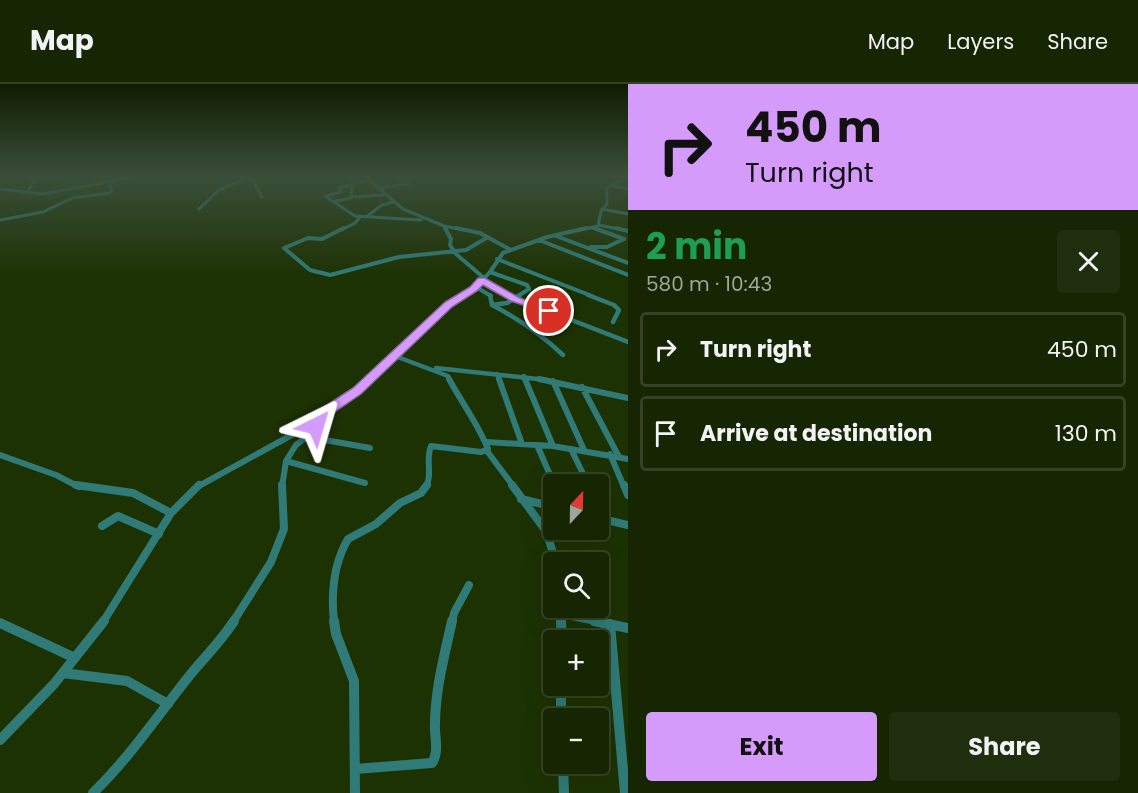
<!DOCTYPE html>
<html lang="en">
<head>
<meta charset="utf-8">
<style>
	body { margin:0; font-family:Poppins,sans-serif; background:#1f2e0c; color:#f1f3f6; height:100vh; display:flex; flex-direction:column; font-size:22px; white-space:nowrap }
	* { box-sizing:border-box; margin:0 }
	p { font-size:20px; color:#9ea599 }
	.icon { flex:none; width:33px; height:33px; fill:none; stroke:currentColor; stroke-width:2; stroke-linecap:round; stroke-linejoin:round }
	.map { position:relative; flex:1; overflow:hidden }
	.sheet { display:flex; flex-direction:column; background:#162602; width:510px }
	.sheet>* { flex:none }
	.top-card { background:#d59bfb; color:#111; overflow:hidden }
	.needle { width:39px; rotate:22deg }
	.controls { position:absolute; left:543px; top:390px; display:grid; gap:12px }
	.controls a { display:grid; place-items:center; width:66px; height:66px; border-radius:6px; background:#162602; box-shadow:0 6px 24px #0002,0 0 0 2px #354324; font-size:30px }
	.pin { position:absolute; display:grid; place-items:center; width:51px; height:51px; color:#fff; margin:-26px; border:3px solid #fff; border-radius:50%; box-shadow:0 2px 6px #0007 }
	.me { position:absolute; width:66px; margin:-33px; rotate:40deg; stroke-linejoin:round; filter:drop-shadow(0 0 4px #0008) }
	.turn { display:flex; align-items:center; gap:21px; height:126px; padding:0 18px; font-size:27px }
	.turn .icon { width:78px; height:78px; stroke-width:2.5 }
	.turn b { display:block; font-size:42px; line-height:51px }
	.round { display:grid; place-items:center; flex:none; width:63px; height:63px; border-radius:6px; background:#1f2e0c }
	.headline { display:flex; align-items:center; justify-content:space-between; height:102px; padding:0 18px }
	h1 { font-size:36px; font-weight:700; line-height:45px; color:#1e9e55 }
	.action { display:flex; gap:12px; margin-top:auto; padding:12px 18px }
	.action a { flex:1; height:69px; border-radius:6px; background:#d59bfb; color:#111; font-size:24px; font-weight:700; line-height:69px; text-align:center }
	.action a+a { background:#1f2e0c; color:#f1f3f6 }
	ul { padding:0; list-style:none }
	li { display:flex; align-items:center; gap:18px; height:75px; margin:0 12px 9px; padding:0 6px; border:3px solid #354324; border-radius:6px }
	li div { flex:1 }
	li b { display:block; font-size:22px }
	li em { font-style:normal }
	header { display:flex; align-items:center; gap:36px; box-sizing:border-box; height:84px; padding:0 30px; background:#162602; border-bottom:2px solid #354324 }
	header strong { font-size:28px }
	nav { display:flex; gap:33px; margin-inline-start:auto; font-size:21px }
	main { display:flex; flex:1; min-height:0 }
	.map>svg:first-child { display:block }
</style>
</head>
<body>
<header>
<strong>Map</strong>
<nav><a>Map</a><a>Layers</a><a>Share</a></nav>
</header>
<main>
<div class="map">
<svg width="628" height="709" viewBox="0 0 628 709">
	<rect width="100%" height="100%" fill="#1d3203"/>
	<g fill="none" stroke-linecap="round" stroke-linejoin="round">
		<path stroke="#307b78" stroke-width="3" d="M348,93l9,2
			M366,93l37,32 41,17 20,4
			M248,94l6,4 8,15
			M352,101l-12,2 1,5 -16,4 30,20 66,4
			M614,102l14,3
			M378,104l31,-4 -13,-7
			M0,105l43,5 89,-17
			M28,109c5,-20 18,-15 36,-16
			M352,113l31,-2
			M336,117l15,-3 2,-15 15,-2
			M199,125l20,-19 30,-13
			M602,125l26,5
			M366,133l16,-12 11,-3
			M0,136l43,-8 29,-14 37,-5 3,-2 -2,-6 4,-3
			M599,141l24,5
			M444,142l2,4
			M593,144l5,2
			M341,146l14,-7 5,-6
			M580,146l18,-4 3,-15 6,-7v-16l21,-11"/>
		<path stroke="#307b78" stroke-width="4" d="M344,144l-22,11 -14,-1 -24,10 26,22 20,5 69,-18 67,-7 22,-13
			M445,144l6,11 -1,6 6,9 28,24
			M456,144l24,5 31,17
			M616,144l12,3
			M556,152l72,27
			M539,156l89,35
			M591,163h16l17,-8 -30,-11
			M497,175l95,37
			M490,188l37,13 2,4 -11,7
			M481,196l28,16
			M476,203l15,9
			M463,212l11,-7 16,-17 13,-19 44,-16 40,-9"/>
		<path stroke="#307b78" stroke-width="4.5" d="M490,211l2,10c27,14 49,29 71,50
			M507,211l121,47
			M588,211l26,10 5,5 -6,12
			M492,221l15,-2 13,-8
			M395,272l53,20 2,4
			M436,284l111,12
			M497,290l2,6
			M524,292l2,4
			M368,296l81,-75 16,-10"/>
		<path stroke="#307b78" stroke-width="6" d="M499,295l23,65
			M525,295l28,67
			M539,295l89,19
			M553,297l31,69
			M582,303l37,70
			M313,348l12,8 45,8
			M487,358l66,4 75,13
			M537,361l17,39
			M571,365l17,35
			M487,367l27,36
			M610,370l14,33
			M0,371l56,20 23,12
			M286,377l79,22
			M197,403l102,-56 58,-40 13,-12
			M282,403l4,-26 10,-16 17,-13 8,-16
			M426,403c7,-13 -1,-27 5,-41l50,6 7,-3c-10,-25 -26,-46 -39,-70"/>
		<path stroke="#307b78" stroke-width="8" d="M76,401l57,8 38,20
			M512,401l34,46 10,31
			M624,401l4,10
			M521,415l33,8
			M598,422l7,13
			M598,434l30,7
			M102,442l16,-10 41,18
			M561,524v14
			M562,530l39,8
			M103,538l68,-109 28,-28
			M233,538l38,-60 13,-33 -2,-44
			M334,538c-3,-28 0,-59 14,-83l28,-15 24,-21 21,-10 6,-8
			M452,538l2,-9 15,-28"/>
		<path stroke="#307b78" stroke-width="10" d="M334,537l2,13 18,47 1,112
			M561,537l1,19
			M594,537l34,7
			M0,539l75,35
			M610,540l15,169
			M63,589l64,8 41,23
			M561,602v32
			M0,656l54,-56 50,-63
			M563,680l1,29
			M355,685l77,-6c6,-9 4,-21 3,-32 -1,-37 9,-74 17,-110
			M93,709c37,-36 65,-78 97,-118 15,-18 31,-34 44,-54"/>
	</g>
	<linearGradient id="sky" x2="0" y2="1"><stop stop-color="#101c02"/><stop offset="0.48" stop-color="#3a4f39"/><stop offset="1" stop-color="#3a4f39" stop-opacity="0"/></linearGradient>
	<rect width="628" height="192" fill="url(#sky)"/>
	<path fill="#d59bfb" stroke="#8a65a3" stroke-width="1.5" d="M478,194h7l33,19 35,14 -4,3 -38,-13 -28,-16 -6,6 -25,16 -91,87 -35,24 -5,12h-9l-2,-4 6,-14 37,-24 92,-86 25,-15z"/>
</svg>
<div class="controls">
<a><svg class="needle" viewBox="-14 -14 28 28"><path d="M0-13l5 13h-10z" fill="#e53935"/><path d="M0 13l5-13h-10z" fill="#9ea599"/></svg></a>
<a><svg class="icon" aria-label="search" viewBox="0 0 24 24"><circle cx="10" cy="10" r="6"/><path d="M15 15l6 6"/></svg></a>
<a>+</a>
<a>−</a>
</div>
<div class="pin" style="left:549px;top:227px;background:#d93025"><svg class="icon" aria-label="arrive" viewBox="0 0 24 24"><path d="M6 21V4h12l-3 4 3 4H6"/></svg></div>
<svg class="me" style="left:316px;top:342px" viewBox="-20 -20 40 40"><path d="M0-17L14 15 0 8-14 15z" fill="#d59bfb" stroke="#fff" stroke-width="4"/></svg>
</div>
<section class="sheet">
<div class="top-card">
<div class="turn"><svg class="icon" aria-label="right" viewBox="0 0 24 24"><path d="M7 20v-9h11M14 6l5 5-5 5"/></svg><div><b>450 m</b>Turn right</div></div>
</div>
<div class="headline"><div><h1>2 min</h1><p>580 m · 10:43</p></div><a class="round"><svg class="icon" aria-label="close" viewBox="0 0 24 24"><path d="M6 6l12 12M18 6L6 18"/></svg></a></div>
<ul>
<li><svg class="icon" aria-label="right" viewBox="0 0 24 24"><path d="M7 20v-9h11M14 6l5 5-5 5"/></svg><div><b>Turn right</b></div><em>450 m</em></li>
<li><svg class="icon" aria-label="arrive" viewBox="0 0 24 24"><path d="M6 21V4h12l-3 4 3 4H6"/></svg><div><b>Arrive at destination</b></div><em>130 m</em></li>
</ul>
<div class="action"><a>Exit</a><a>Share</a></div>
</section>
</main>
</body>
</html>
